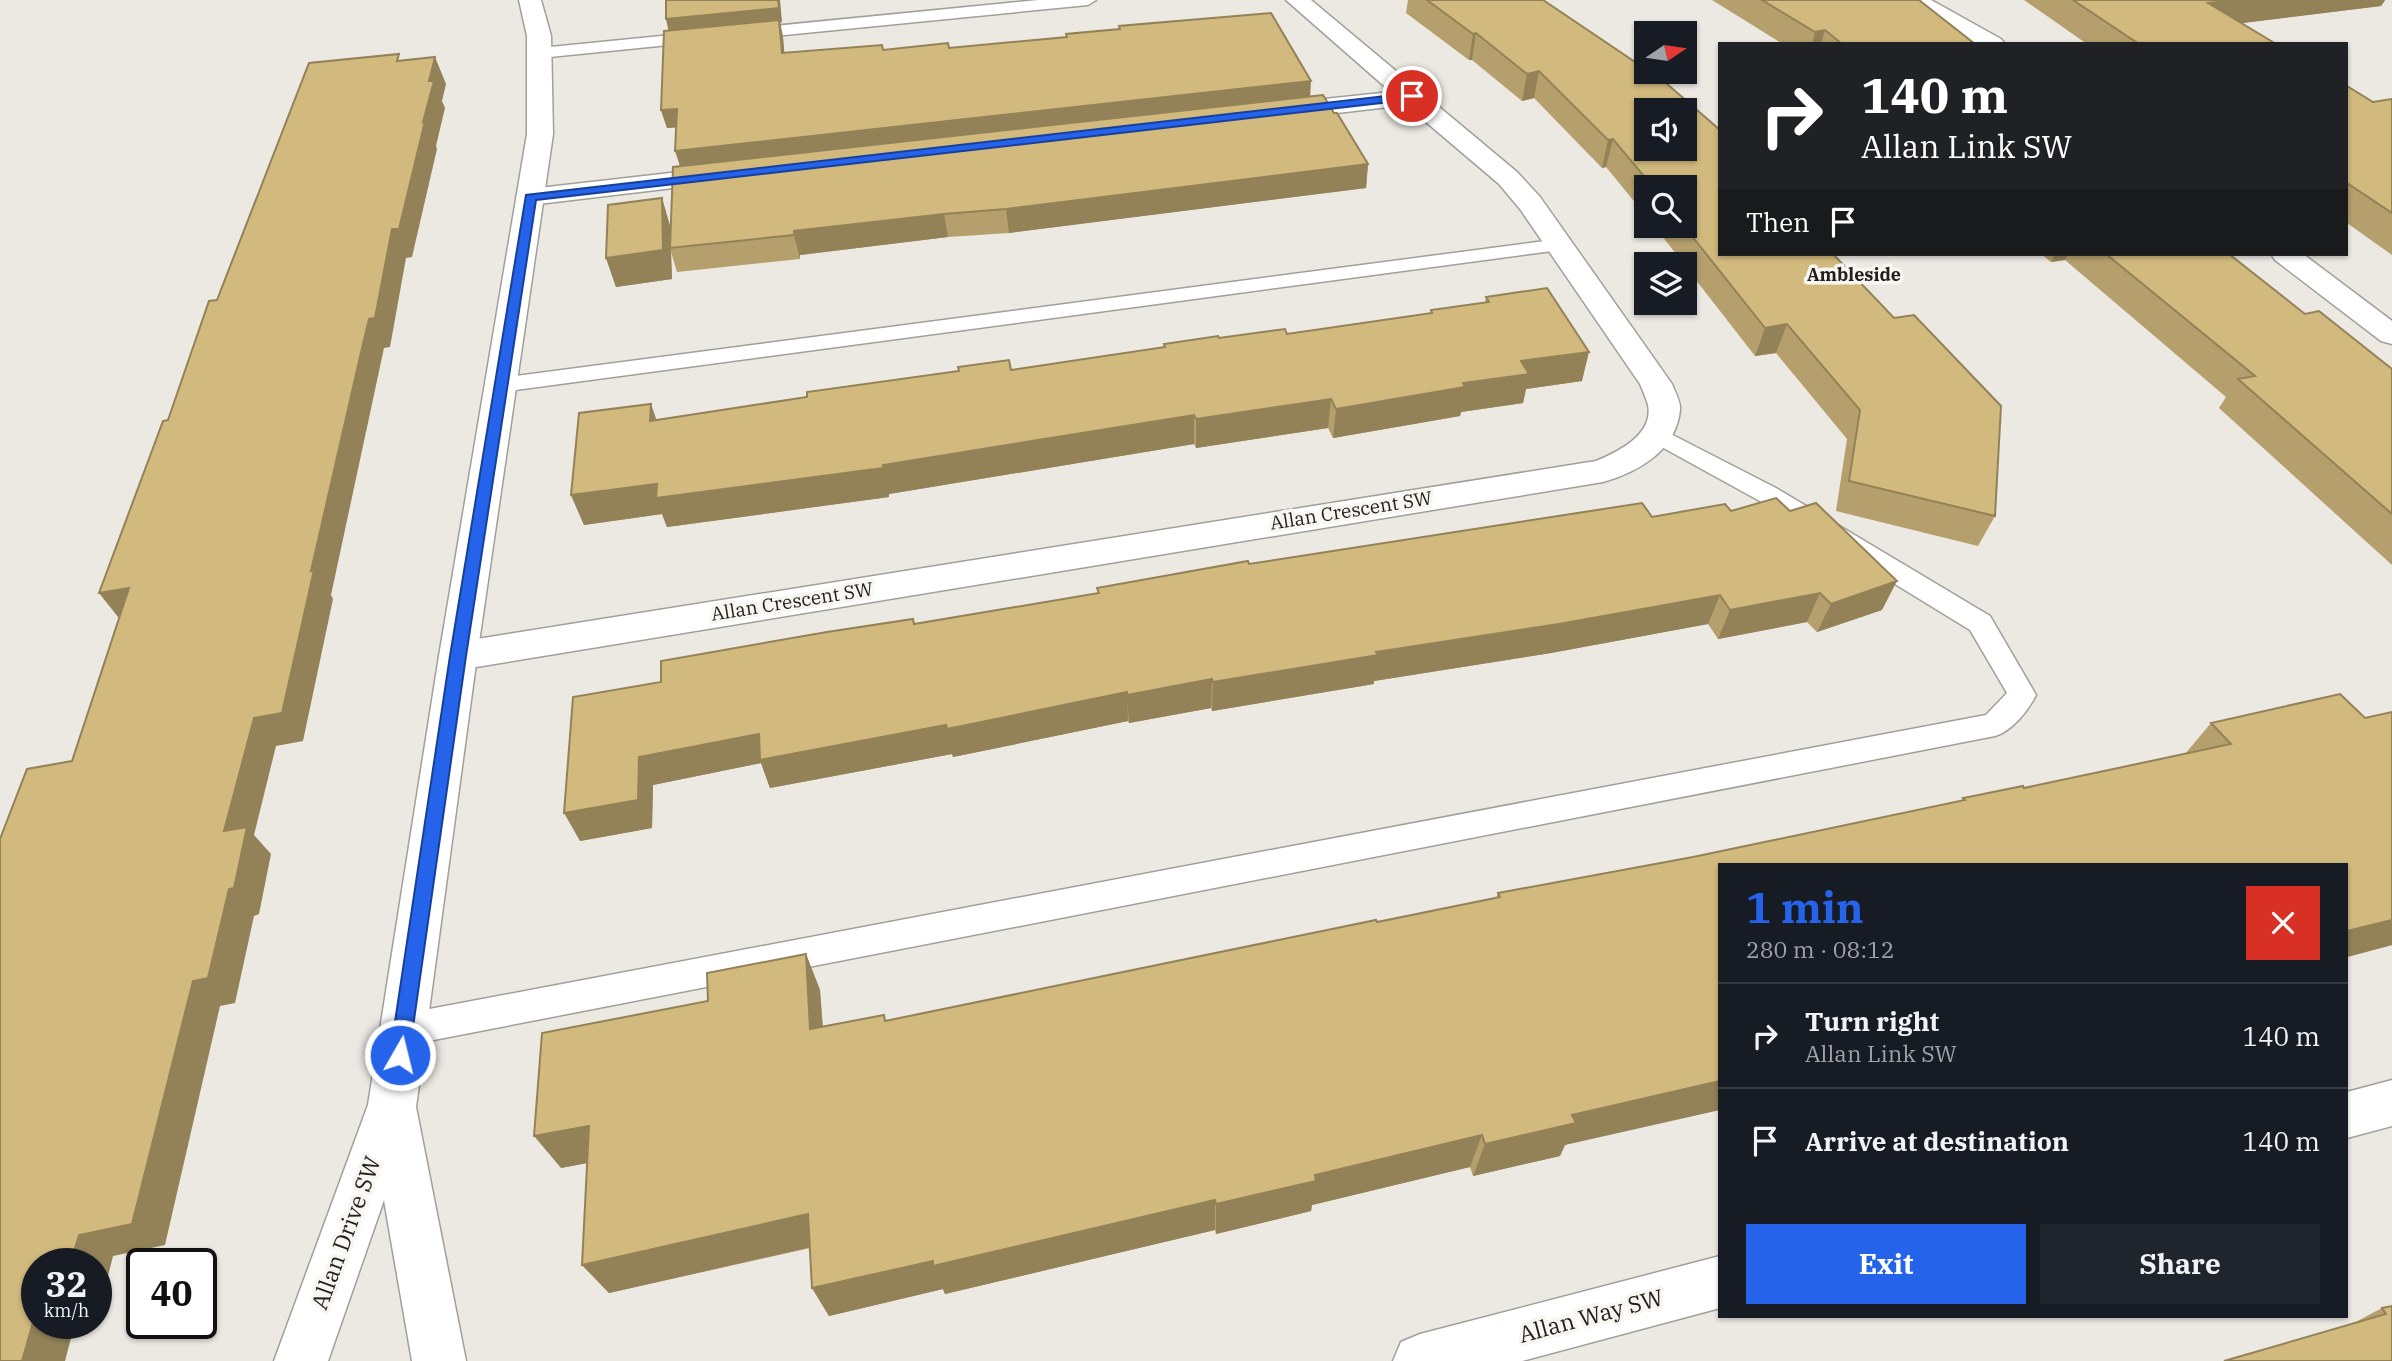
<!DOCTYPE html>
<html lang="en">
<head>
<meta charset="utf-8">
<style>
	body { margin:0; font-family:"IBM Plex Serif",serif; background:#20242c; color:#f1f3f6; height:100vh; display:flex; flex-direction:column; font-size:26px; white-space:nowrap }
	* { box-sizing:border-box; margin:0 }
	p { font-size:23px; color:#9ea1a6 }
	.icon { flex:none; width:38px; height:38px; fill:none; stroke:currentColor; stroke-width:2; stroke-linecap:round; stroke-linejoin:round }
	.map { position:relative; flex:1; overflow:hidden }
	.side { position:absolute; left:1718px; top:863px; width:630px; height:455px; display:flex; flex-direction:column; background:#171b24; border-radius:0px; box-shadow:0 2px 5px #0004 }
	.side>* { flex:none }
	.top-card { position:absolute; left:1718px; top:42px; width:630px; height:214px; border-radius:0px; box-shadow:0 2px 5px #0004; background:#202124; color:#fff; overflow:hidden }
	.needle { width:46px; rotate:77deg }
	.tools { position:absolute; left:1634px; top:21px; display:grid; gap:14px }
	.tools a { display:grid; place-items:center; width:63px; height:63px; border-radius:0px; background:#171b24; box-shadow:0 2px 5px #0004; font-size:35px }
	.speed { position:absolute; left:21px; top:1248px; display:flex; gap:14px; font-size:35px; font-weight:700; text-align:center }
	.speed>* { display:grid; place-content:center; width:91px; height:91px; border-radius:50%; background:#171b24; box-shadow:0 2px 5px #0004; line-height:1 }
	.speed small { font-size:18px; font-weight:400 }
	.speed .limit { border:4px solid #111; border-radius:10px; background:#fff; color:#111 }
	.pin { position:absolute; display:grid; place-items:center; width:60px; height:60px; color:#fff; margin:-30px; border:4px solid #fff; border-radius:50%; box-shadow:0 2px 7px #0007 }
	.me { position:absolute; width:77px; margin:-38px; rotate:8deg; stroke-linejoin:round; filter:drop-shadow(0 0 5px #0008) }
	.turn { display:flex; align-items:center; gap:24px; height:147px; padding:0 28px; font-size:32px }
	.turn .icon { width:91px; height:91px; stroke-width:2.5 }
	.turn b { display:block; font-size:49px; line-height:60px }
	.then { display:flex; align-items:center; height:66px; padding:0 28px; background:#0003; gap:14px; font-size:26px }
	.round { display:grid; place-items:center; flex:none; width:74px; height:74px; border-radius:0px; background:#20242c }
	.overview { display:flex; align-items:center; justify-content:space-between; height:119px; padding:0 28px }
	h1 { font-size:42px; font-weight:700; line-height:52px; color:#2563eb }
	.action { display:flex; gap:14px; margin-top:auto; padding:14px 28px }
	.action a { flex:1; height:80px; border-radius:0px; background:#2563eb; color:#fff; font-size:28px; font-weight:700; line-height:80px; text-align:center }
	.action a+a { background:#20242c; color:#f1f3f6 }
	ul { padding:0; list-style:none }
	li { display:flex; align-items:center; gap:21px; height:105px; padding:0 28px; border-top:2px solid #363941 }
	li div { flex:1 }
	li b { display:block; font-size:26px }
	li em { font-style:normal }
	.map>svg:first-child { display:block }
</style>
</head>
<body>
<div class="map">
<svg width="2392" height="1361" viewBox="0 0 2392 1361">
	<rect width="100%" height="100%" fill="#ece9e3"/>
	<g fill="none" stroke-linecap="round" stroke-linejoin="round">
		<defs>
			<path id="service" d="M1038,0h58l-8,5 -345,34 -8,-5 8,-5z
				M702,32l8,5 -2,4 -168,17 -9,-5 9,-5z
				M1560,239l7,2 3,4 -3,4 -1066,143 -8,-2 -3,-5 3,-5 8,-2z
				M1657,427l119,61 214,128 46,79c-8,16 -24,36 -41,41l-1592,310 -12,-5 -5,-11 5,-11 12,-5 1583,-299 21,-22 -37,-63 -212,-130 -109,-60 -4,-5 4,-5z"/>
			<path id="minor" d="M1286,0h25l206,172 23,25 132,187c3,8 9,18 8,26 -4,41 -42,62 -77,72l-1145,188 -13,-4 -6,-10 6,-10 13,-4 1138,-181c21,-9 58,-26 52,-56 -2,-7 -5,-14 -8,-21l-120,-175 -21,-25 -93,-79 -129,15 -9,-3 -4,-5 4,-5 9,-3 114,-12z
				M1903,0h28l70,39 4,5h-30l-69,-39z
				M723,167l9,2 4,6 -4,6 -202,24 -10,-2 -4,-6 4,-6 10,-2z
				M2271,254h32l89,67v23l-11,-3 -106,-81z
				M2392,1080v46l-45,12v-46z
				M1720,1256v52l-198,53h-129l8,-19 19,-8z"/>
			<path id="tertiary" d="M519,0h22l10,36 2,98 -76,522 -61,451 50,254h-54l-28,-161 -56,161h-54l94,-256 71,-449 88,-522v-98z"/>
		</defs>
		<use href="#service" stroke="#a19f99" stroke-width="3"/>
		<use href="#minor" stroke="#a19f99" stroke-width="3"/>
		<use href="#tertiary" stroke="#a19f99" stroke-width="3"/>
		<use href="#service" fill="#fff" fill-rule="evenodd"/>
		<use href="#minor" fill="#fff" fill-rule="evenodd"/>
		<use href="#tertiary" fill="#fff" fill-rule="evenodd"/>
	</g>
	<path fill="#b59f6c" d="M1408,0h135l452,516 -17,30 -142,-35 11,-72 -71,-86 -21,3 -70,-90v-2h-1l-30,-38h31v-39h-38v30l-41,-50 -4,1 -68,-70 -12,3 -50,-41h-3l-63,-47z
		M1712,0h207l56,44h-192z
		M2024,0h361l-4,6 -139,17 34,21h-189z
		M780,22l3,15 1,16 165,-5 117,-11 53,-8v-3l191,70 24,17 34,51 -2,24 -357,45 -61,4 -148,18v4l-123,13 -6,-20 1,27 -56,8 -10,-29 56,-60 8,28 10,-59 -4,-40 -9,1 -6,-18 8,-80 113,-8z
		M2347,86l26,16 19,-3v156l-45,-32z
		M2041,254h188l76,60 87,55v196l-173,-157 7,-11 -161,-137 -14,2z
		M1486,297l96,84 -56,8 -3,14 -62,9 -1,4 -127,22 -5,-10 -132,20 -2,-4 -305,50v3l-222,30 -5,-13 -78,11 -13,-30 86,-75 354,-50 153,-23v-3l55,-6 68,-4 144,-21v-3l54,-7z
		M1731,511l151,99 -65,22 -10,-10 -89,17 -10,-15 -157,29 -177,28v3l-162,27 -1,-3 -82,15 -1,-2 -175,36 -1,-3 -182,34 -9,-25 -108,22 -1,43 -72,13 81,-159 253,-58 184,-31 -1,-5 152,-24 403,-47z
		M2392,712v233l-45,12v-93l-782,281 -5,11 -87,20 -3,-9 -158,38 -1,6 -95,23 -1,-4 -270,64 -2,-5 -114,27 -17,-28 -2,-40 -201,45 -27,-28 5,-102 -26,5 147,-167 98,-47 14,36 3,37 63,-6 610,-123 2,-5 195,-36 268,-56 2,-3 61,-10 161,-34 26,-31 154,-5z
		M2392,1306v55l-42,-36 32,-17z"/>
	<path fill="#938258" d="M780,0l2,22h-2l3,15 3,34 -117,-38 -3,-14z
		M2236,0h149l-4,6 -187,23 14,-26z
		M1825,30l-4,14h-9l3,-12z
		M1476,33l-4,27h-3l4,-26z
		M435,57l11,27 -4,17 3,7 -9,38 1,3 -25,108 -6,1 -16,89 -6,1 -9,42 -44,205 2,4 -30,142 -27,5 -22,89 17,19 -12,60 -5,2 -19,87 -15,3 -55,239 -52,11 -5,20 -12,2v-14h-47l1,-3 29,-26 145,-404 30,-113 57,-147 48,-210 33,-132 31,-107 6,-41z
		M1539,71l-5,27 -12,3 5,-27z
		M1311,81l-1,17 -629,71 -6,-18z
		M677,109l5,18 -15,1 -6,-18z
		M1613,139l-7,28 -4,1 6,-28z
		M1368,164l-2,24 -357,45 -3,-24z
		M662,198l8,28v22l1,4 1,27 -56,8 -10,-29z
		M944,214l4,23 -148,18v4l-6,-24v-4z
		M2055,254h13l-3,6 -14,2z
		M1787,324l-11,29 -21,3 10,-28z
		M1589,352l-7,29 -56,8 -3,14 -62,9 -1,4 -127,22 3,-29 185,-48z
		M1331,399l-3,29 -132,20v-29z
		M651,404l10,29 -11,-12z
		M1194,415v29l-305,50v3l-222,30 -5,-13 -78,11 -13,-30 86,-11 226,-19z
		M1897,581l-15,29 -65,22 14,-28z
		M129,588l-7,34 -23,-29z
		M1820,593l-13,29 -89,17 12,-29z
		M1720,595l-12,29 -157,29 -177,28v3l-162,27 1,-29 163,-30z
		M1212,679l-1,29 -82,15 -2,-28z
		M1127,692l1,29 -175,36 -1,-3 -182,34 -9,-25 -108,22 -1,43 -72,13 -16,-28 75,-56 120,-23z
		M2392,920v25l-45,12v-26z
		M806,954l14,36 5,74 -15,-35z
		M1720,1081v29l-155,35 -5,11 -87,20 12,-32 87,-29z
		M589,1126l25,32 -53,10 -27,-32z
		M1482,1135l-12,32 -158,38 -1,6 -95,23v-30l99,-29z
		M1215,1200v30l-270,64 -2,-5 -114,27 -17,-28 121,-27z
		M808,1214l17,30 -216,49 -27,-28z
		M37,1308v15h38l-10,38h-43z"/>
	<path fill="#d2b97e" stroke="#938258" stroke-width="2" fill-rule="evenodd" d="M666,0h112l1,8 -113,11z
		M1427,0h116l104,70v2h2l17,11 54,47v124h113l61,64 20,-3 87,91 -6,110 -146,-35 11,-71 -73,-86 -22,4 -81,-102h1v-39h-32l-40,-48 -5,1 -69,-69 -12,3 -51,-41 -3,1zM1647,110h38v39h-38z
		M1762,0h157l56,44h-133l-17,-14 -10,2z
		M2073,0h163l-28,3 68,41h-137z
		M1271,13l40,68 -636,70 2,-42 -16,1 3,-79 115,-11 3,33 100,-8 1,5 65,-7 1,5 118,-11 -1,-3 54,-5 -1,-3z
		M399,54l-2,7 38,-4 -6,24h5l-11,41 2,-1 -26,108h-7l-17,89 -6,1 -10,42 -48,210 3,-1 -32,143 -28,5 -30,113 23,-4 -13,61 -5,1 -21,89 -15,3 -61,243 -53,11 -6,20 -23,6 -1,3h-12v44l-15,53h-22v-522l27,-70 45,-8 57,-173 -30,5 64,-172 5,-1 41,-119 8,-1 92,-237z
		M2347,86l26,16 19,-3v114l-45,-30z
		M1323,95l11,18h3l31,51 -362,45 -62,5 -150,17v4l-124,13 3,-81z
		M662,198l1,52 -57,8 2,-53z
		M2106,254h123l76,60 14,-3 73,58v145l-154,-135 17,-3z
		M1547,288l42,64 -68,9 8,13 -66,9 2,4 -129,22 -5,-10 -135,20 -2,-4 -311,50v3l-227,30 1,-14 -86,11 8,-82 72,-9 -1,17 157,-24v-5l152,-21 -1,-4 51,-7 2,10 154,-23 -1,-3 54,-8 1,2 66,-9 2,5 145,-21 -1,-3 58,-8 -3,-5z
		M1776,498l14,13 26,-8 81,78 -66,23 -11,-11 -90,17 -10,-15 -161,29 -183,28 2,3 -165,27 -1,-3 -85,16v-3l-180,37 -1,-4 -186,35 -1,-26 -120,23 -1,43 -74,13 9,-116 88,-15v-21l166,-29 86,-13 1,5 185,-31 -2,-5 151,-27 1,3 393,-61 10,14 73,-13 6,7z
		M2340,694l25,24 27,-6v208l-45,11v-67h-627v217l-148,34 4,8 -91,21 -3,-9 -167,40 1,6 -100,23 -1,-4 -282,66v-5l-121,27 -4,-74 -226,51 7,-139 -55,10 8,-103 166,-32 -1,-28 99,-19 4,75 74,-14 1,6 491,-101 1,2 123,-25 -2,-4 195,-36 272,-57 -2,-2 60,-12 1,2 207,-44 -20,-21z
		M2392,1306v55h-168l162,-47 -4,-6z"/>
	<path fill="#2563eb" stroke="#184099" stroke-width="2" d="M1412,93l5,3 -1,3 -880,101 -70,456 -57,399 -3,6 -6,3 -7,-3 -3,-6 60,-399 76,-461z"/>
	<g text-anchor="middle" stroke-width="7" stroke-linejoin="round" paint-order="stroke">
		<g font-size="18" font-weight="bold" fill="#201f1d" stroke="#f9f6f1">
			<text x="1854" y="281">Ambleside</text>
		</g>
		<g font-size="19" fill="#201f1d" stroke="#f9f6f1">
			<text transform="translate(1351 510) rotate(-9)" y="7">Allan Crescent SW</text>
			<text transform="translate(792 601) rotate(-9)" y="7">Allan Crescent SW</text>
		</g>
		<g font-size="23" fill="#201f1d" stroke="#f9f6f1">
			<text transform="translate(346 1233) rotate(-70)" y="8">Allan Drive SW</text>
			<text transform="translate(1591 1316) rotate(-15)" y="8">Allan Way SW</text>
		</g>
	</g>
</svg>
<div class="tools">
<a><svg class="needle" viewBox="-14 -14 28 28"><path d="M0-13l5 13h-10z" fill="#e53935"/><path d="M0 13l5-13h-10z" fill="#9ea1a6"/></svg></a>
<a><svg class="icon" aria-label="sound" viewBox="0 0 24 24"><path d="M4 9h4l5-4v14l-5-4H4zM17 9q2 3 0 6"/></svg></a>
<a><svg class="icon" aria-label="search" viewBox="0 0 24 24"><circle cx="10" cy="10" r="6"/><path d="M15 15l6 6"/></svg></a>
<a><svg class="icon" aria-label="layers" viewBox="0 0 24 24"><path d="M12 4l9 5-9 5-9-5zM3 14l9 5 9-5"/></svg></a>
</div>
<div class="speed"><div>32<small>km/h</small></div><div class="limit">40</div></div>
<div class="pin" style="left:1412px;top:96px;background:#d93025"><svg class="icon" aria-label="arrive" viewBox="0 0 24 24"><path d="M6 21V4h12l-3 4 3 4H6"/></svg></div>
<svg class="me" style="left:400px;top:1055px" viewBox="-20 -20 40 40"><circle r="17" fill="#2563eb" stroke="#fff" stroke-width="3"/><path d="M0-11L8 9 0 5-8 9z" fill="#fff"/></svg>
<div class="top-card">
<div class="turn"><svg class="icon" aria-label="right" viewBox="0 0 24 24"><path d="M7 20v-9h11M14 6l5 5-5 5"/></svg><div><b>140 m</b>Allan Link SW</div></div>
<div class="then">Then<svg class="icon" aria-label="arrive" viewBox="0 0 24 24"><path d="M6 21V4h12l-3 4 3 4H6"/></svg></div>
</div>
<section class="side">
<div class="overview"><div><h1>1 min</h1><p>280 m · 08:12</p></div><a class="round" style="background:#d93025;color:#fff"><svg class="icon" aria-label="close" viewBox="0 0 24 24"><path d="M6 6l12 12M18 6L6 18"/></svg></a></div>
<ul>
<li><svg class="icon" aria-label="right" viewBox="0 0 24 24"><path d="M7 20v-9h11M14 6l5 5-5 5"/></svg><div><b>Turn right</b><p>Allan Link SW</p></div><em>140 m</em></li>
<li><svg class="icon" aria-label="arrive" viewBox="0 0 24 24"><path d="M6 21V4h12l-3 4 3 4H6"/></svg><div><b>Arrive at destination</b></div><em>140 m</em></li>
</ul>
<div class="action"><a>Exit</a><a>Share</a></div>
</section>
</div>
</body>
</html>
